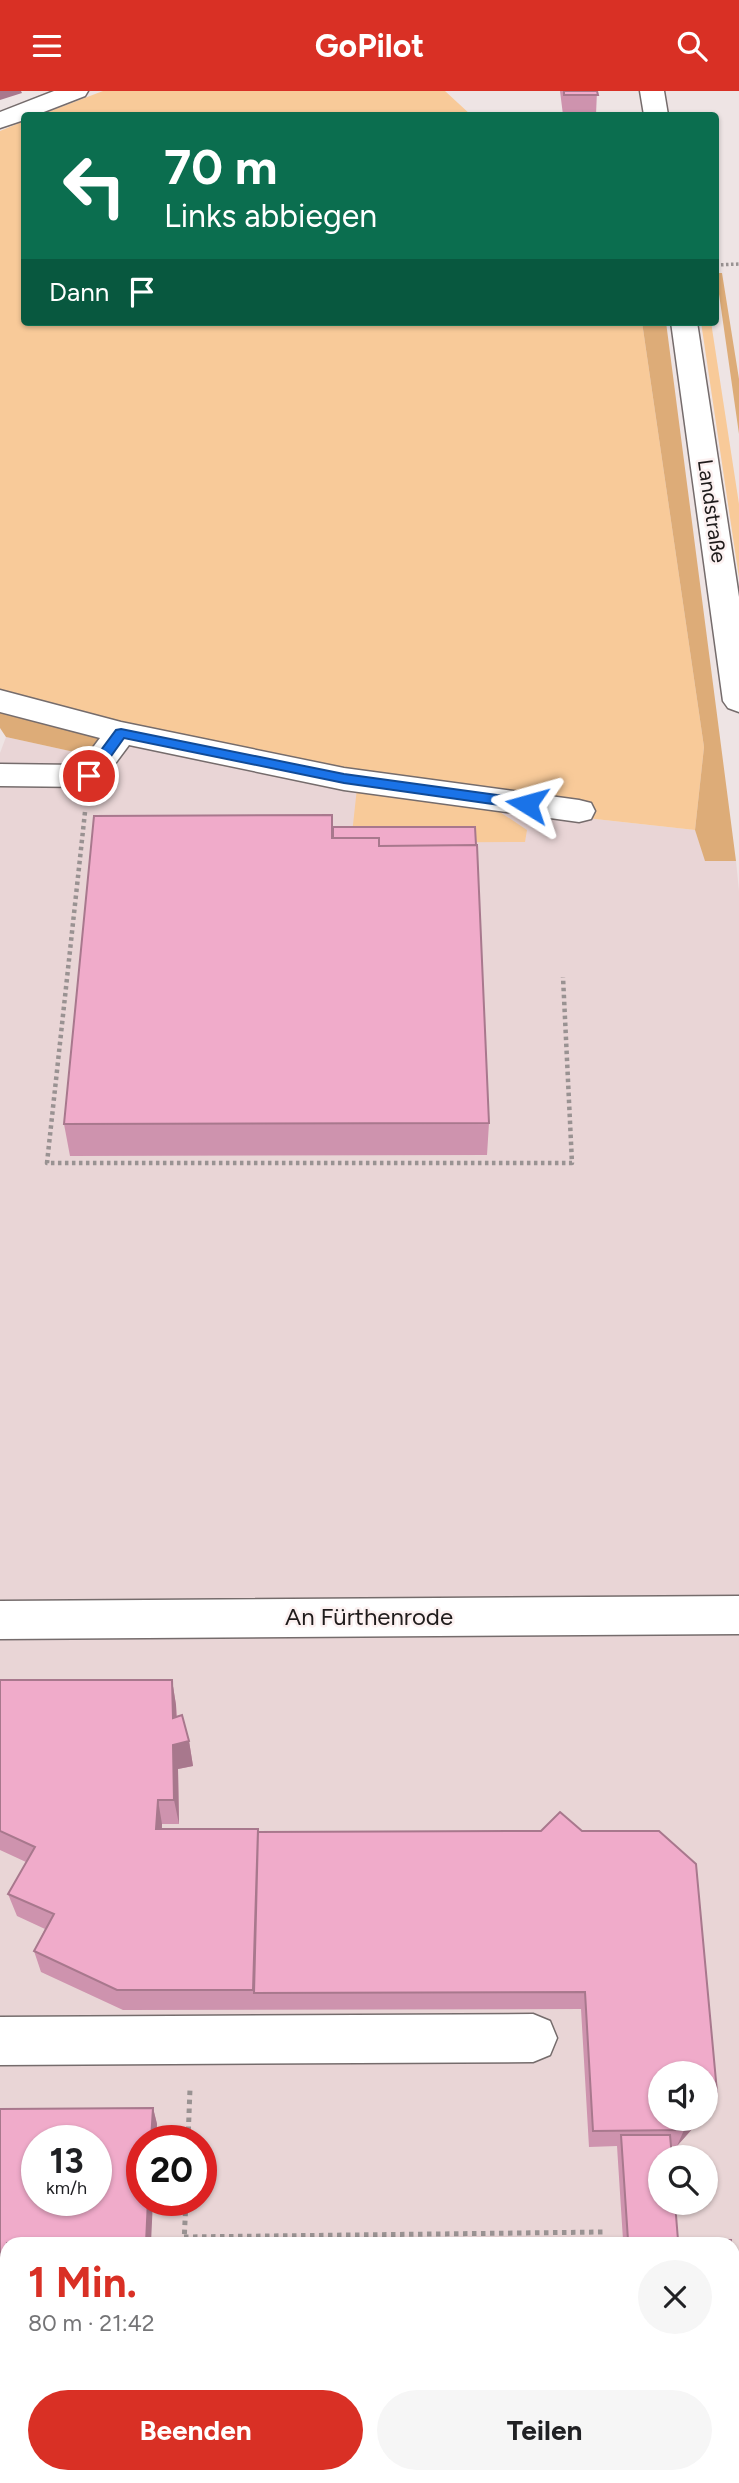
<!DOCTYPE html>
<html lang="de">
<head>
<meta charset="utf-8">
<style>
	body { margin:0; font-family:Figtree,sans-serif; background:#f6f6f6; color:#202124; height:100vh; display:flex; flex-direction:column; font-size:26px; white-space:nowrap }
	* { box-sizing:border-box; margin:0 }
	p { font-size:23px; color:#757577 }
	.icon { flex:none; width:38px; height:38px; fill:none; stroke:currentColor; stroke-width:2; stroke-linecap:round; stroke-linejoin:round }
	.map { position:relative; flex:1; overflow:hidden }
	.sheet { position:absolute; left:0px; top:2146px; width:740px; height:247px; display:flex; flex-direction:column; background:#fff; border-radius:21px 21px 0 0; box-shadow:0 2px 5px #0004 }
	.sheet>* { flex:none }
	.banner { position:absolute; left:21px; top:21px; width:698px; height:214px; border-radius:7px; box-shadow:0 2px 5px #0004; background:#0b6e4f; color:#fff; overflow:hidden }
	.controls { position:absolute; left:648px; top:1970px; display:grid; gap:14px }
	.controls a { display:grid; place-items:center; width:70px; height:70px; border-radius:50%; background:#fff; box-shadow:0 2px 5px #0004; font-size:35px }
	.speed { position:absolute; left:21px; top:2034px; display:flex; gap:14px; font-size:35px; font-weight:700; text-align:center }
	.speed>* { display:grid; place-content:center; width:91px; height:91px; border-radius:50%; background:#fff; box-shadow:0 2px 5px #0004; line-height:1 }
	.speed small { font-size:18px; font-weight:400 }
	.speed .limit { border:10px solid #d22; background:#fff; color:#111 }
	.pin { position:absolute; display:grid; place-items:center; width:60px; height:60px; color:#fff; margin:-30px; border:4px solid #fff; border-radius:50%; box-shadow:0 2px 7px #0007 }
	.me { position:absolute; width:77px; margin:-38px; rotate:278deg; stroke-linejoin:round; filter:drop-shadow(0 0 5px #0008) }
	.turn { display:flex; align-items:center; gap:24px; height:147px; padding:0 28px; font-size:32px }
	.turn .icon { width:91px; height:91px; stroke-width:2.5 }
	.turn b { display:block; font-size:49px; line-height:60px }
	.then { display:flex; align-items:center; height:66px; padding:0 28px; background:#0003; gap:14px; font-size:26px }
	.round { display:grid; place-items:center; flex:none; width:74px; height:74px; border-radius:37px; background:#f6f6f6 }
	.summary { display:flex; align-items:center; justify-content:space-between; height:119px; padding:0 28px }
	h1 { font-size:42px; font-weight:700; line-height:52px; color:#d93025 }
	.primary-button { display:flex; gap:14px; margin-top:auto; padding:14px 28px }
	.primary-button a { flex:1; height:80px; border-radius:42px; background:#d93025; color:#fff; font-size:28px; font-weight:700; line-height:80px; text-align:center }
	.primary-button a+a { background:#f6f6f6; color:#202124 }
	header { display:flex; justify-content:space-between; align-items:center; height:91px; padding:0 28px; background:#d93025; color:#fff; font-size:32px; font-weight:700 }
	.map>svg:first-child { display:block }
</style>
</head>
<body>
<header><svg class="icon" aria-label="menu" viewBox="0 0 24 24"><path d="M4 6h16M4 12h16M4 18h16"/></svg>GoPilot<svg class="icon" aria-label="search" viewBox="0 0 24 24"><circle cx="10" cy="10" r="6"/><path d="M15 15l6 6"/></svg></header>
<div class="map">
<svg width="739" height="2392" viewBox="0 0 739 2392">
	<rect width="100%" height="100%" fill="#eee4e4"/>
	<path fill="#e9d5d6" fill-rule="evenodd" d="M6,646l82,18 14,-16 484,79 109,12 11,31h30l3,30v1592h-739v-1730zM660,1983h45v45h-45zM37,2049h59v60h-59zM142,2049h59v60h-59zM660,2067h45v45h-45zM7,2152h726v233h-726z"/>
	<path fill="#f8ca99" d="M103,0h342l26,24h-431z
		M24,30v201h618l62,425 -9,83 -109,-12 -250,-47 -159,-33 -177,-47v-560z
		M701,231h10l28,182v74z
		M357,697l134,18 36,24 -2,12 -174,1z"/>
	<path fill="#ddac78" d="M716,182h6l17,106v55z
		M642,231h24l70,539h-31l-10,-31 9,-83z
		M0,619l48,10 54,19 -14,16 -82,-18 -6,-9z"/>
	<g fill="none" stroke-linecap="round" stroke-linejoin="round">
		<defs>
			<path id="minor" d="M54,0h34l-3,5 -49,19h-12v5l-24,8v-16z
				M640,0h24l4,24h-24z
				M671,231h26l42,275v115l-11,-4 -5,-7z
				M0,599l121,32 223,46 235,32 12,3 4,8 -4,8 -12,3 -235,-32 -215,-45 -29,39 -11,3 -89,-1v-22l80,1 20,-27 -100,-26z
				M739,1505v38l-739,5v-38z
				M533,1923l17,7 7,17 -7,17 -17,7 -533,3v-48z
				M0,2353l7,1v31h24l-3,7h-28z
				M79,2385h70l2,7h-69z"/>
		</defs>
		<use href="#minor" stroke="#756c6c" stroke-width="3"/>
		<path stroke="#999292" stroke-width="3.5" stroke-dasharray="2.5 2.5" stroke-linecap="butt" d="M716,174l23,-1"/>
		<path stroke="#999292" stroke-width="4.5" stroke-dasharray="3.5 3.5" stroke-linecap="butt" d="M85,721l-38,351h525l-9,-186"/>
		<path stroke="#999292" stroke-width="5" stroke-dasharray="4.5 4.5" stroke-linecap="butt" d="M188,2049l2,-51
			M184,2146l419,-5
			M184,2152l2,-43"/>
		<use href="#minor" fill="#fff" fill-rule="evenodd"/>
	</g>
	<path fill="#ce93ae" d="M560,0h37l-1,24h-33z
		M333,736l156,296 -2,32 -417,1 -6,-32z
		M0,1589h172l4,25 1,12 5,-2 7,26 4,25 -15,3 1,55h-17v5h96v3l283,-1 19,-19 22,19h77l37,33 21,228 -7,16 -5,6v-40h-45v45h41l-24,27h-6l1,12h-12v45h15l3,37h53v3h-483v-3h375l-6,-94 -28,1 -8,-138 -458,1 -82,-38 -7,-21 11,-22 -28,-13 -9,-22 18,-32 -26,-12z
		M153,2017l4,16 -1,16h-14l-135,103v76h-7v-210z"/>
	<path fill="#a8788d" d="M0,0h21l1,2 -22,7z
		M172,1589l4,25 1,38 -4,-25z
		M189,1650l4,25 -15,3 1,55 -5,-24 -1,-55z
		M158,1709l4,24 -1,28 -5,-23z
		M717,2001l-7,16 -5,6v-8z
		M153,2017l4,16 -1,16h-5z
		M694,2028h7l-24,27 7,-16z
		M148,2109h5l-2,43h-5z"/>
	<path fill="#f0abca" stroke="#a8788d" stroke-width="2" fill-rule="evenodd" d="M564,0h33l1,4h-34z
		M332,724v23h47v8l98,-1 12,278 -425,1 30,-308z
		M333,736h142l1,18 -97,1v-8h-46z
		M0,1589h172l1,38 9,-3 7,26 -16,4 1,55h-16l-2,29h102l-5,161h-136l-83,-39 20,-37 -46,-20 27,-47 -35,-16z
		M560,1721l22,19h77l37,33 21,228 -12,14v-32h-45v45h34l-10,11 -91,1 -8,-139 -331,1 4,-161 283,-1z
		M153,2017l-2,32h-9v60h6l-2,43h-139v64h-7v-198zM37,2049h59v60h-59z
		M621,2044h49l2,23h-12v45h15l3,37h-50z
		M248,2149h483v3h-483z
		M733,2178l6,70v144h-497v-7h491z"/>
	<path fill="#1a73e8" stroke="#114b97" stroke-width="2" d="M121,638l223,45 183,25 7,5 -7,5 -183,-26 -220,-45 -30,42h-10v-7l32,-43z"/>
	<g text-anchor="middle" stroke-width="5" stroke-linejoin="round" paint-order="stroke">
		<g font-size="21" fill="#1f1b1b" stroke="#fcf1f1">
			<text transform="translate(712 420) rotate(82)" y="7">Landstraße</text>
		</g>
		<g font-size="24" fill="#1f1b1b" stroke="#fcf1f1">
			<text x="369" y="1534">An Fürthenrode</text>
		</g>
	</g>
</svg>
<div class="controls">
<a><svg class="icon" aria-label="sound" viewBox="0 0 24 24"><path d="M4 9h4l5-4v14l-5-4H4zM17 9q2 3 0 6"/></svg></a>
<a><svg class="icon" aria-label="search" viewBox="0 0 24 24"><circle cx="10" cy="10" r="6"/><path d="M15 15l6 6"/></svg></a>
</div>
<div class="speed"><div>13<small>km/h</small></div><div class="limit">20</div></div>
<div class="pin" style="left:89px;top:685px;background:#d93025"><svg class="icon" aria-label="arrive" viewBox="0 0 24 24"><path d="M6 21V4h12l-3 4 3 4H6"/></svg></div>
<svg class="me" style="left:527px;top:713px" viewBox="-20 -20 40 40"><path d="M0-17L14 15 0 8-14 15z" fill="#1a73e8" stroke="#fff" stroke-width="4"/></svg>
<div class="banner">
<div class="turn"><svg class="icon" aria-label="left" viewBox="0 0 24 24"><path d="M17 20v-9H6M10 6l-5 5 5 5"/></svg><div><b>70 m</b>Links abbiegen</div></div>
<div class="then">Dann<svg class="icon" aria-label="arrive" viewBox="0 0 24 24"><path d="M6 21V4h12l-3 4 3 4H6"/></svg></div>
</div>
<section class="sheet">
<div class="summary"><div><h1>1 Min.</h1><p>80 m · 21:42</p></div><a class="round"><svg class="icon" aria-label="close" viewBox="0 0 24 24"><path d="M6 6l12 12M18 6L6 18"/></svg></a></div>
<div class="primary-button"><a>Beenden</a><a>Teilen</a></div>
</section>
</div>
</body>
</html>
